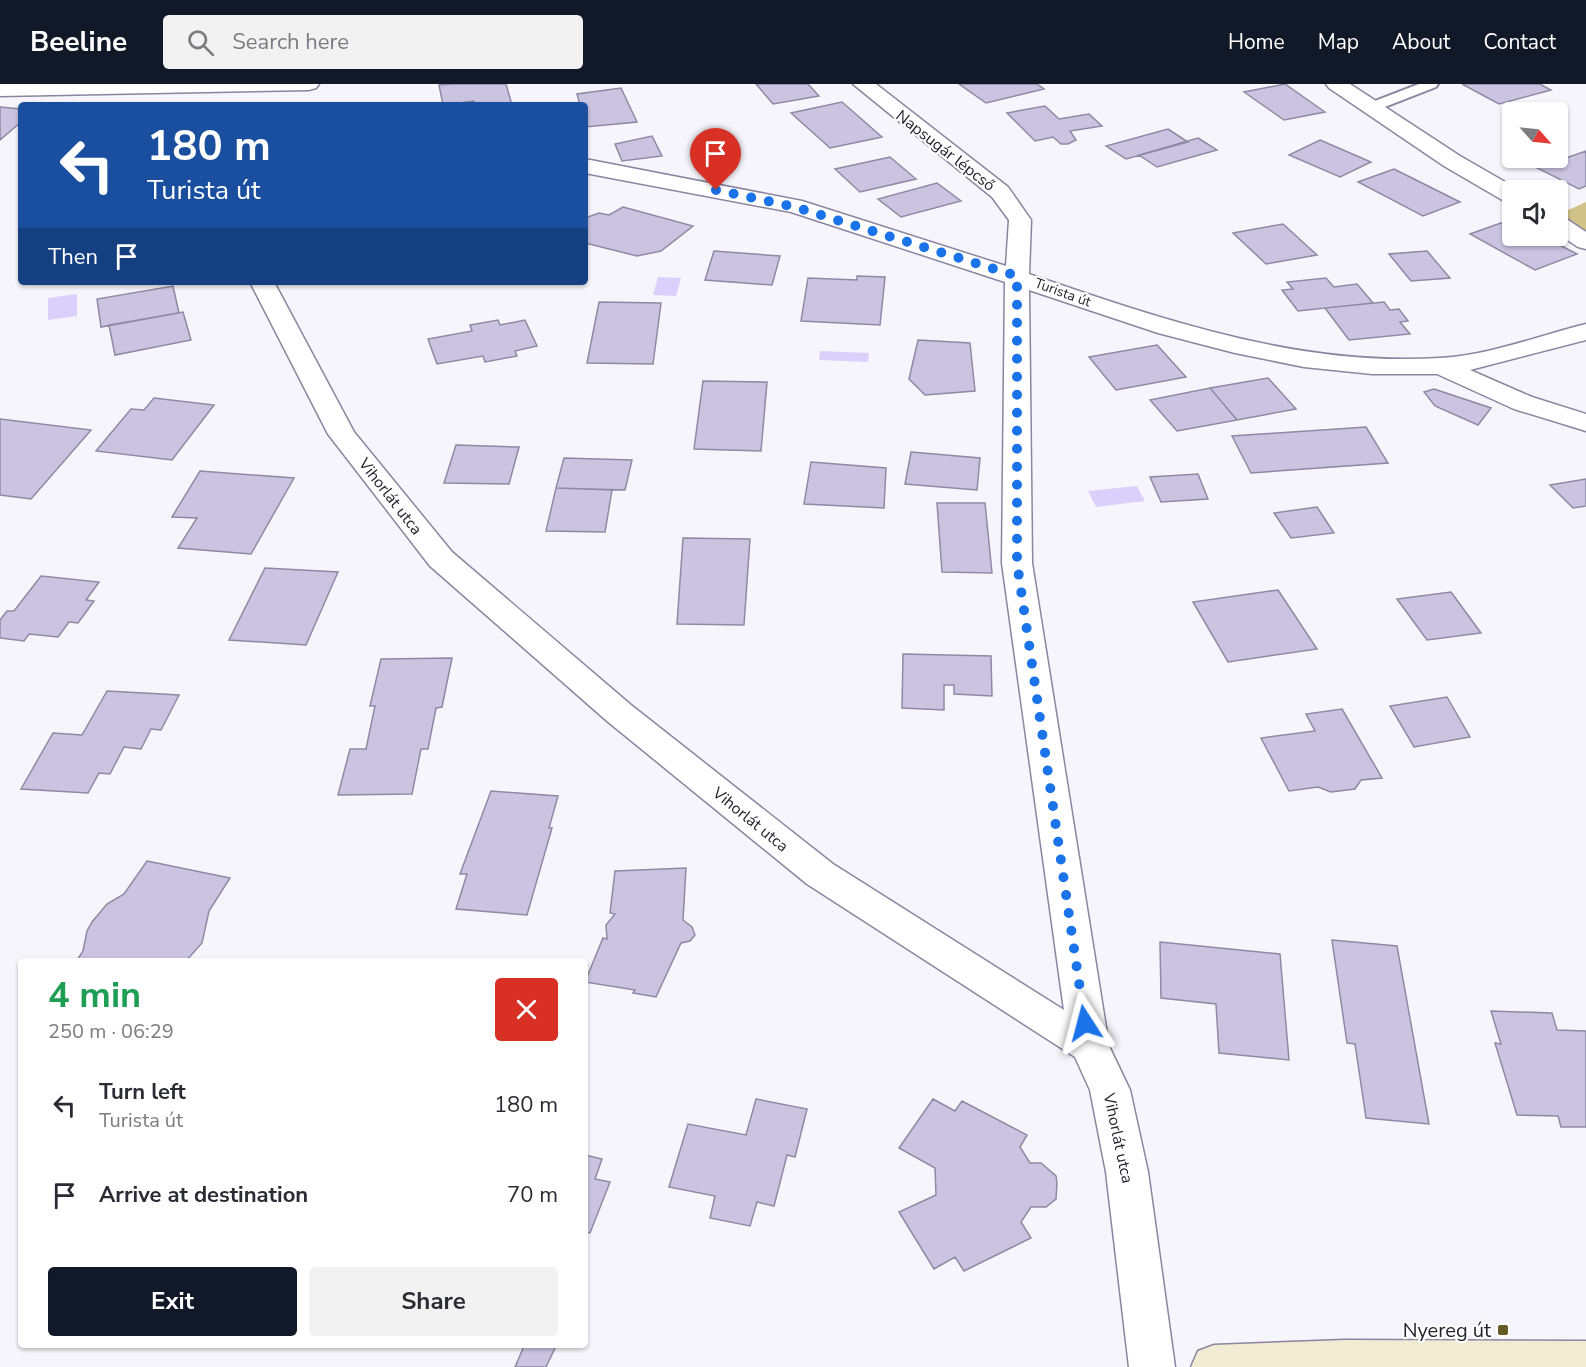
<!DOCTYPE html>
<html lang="en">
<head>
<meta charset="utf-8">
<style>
	body { margin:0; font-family:"Nunito Sans",sans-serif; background:#f2f2f3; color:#2b2b33; height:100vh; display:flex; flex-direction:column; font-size:22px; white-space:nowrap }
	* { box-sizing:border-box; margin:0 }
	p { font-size:20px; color:#7c7c81 }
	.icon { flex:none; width:33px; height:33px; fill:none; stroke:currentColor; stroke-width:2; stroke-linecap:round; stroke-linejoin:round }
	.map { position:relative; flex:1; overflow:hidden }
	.drawer { position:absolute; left:18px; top:874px; width:570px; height:390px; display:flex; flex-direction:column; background:#fff; border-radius:6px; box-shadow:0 2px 4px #0004 }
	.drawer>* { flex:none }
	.banner { position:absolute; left:18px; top:18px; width:570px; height:183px; border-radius:6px; box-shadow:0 2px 4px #0004; background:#1a4fa0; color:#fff; overflow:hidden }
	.needle { width:39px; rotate:117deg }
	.controls { position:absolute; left:1502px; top:18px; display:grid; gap:12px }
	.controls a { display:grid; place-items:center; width:66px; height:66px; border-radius:6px; background:#fff; box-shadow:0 2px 4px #0004; font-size:30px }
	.pin { position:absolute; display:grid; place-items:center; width:51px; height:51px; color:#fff; margin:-62px -26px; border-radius:50% 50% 50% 0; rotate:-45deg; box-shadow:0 0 6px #0007 }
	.pin .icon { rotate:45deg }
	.me { position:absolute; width:66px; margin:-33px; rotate:351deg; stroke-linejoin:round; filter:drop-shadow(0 0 4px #0008) }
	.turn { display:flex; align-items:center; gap:21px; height:126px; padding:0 30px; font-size:27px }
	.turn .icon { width:78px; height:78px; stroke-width:2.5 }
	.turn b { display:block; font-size:42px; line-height:51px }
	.then { display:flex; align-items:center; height:57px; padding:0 30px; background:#0003; gap:12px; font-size:22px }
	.round { display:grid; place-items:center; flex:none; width:63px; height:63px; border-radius:6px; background:#f2f2f3 }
	.head { display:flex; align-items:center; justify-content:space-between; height:102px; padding:0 30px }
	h1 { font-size:36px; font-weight:700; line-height:45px; color:#1e9e55 }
	.cta { display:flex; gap:12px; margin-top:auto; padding:12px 30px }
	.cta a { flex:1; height:69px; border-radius:6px; background:#111827; color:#fff; font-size:24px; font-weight:700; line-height:69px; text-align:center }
	.cta a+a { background:#f2f2f3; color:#2b2b33 }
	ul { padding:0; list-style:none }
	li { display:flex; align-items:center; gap:18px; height:90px; padding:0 30px }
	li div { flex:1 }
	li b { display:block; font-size:22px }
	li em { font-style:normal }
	header { display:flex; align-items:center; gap:36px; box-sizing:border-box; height:84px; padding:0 30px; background:#111827; color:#fff }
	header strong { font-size:28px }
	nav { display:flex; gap:33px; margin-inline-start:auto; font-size:21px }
	.search { width:420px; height:54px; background:#f2f2f3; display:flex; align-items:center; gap:15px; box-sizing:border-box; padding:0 21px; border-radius:6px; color:#7c7c81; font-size:22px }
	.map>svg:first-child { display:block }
</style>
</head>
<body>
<header>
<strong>Beeline</strong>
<div class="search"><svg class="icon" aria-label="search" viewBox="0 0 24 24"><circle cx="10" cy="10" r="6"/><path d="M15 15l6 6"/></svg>Search here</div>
<nav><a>Home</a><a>Map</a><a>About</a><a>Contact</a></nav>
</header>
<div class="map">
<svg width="1586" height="1283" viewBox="0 0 1586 1283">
	<rect width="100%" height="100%" fill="#f6f5fb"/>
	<path fill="#d1c289" d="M1586,118v40l-29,-19v-8z"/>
	<path fill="#dad0fc" d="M658,193l23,1 -5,18 -23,-1z
		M77,210v22l-29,4v-22z
		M820,267l49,2 -1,9 -49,-2z
		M1137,402l8,15 -49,6 -8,-16z"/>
	<path fill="#cac4e1" stroke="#8e89a4" stroke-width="1.5" d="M453,0h53l6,21h-37l-1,-4 -31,4 -4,-20z
		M756,0h52l11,12 -46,8z
		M959,0h78l7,5 -58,14z
		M1285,0l40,28 -41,8 -40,-28z
		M1462,0h78l11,6 -52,14z
		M621,4l16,34 -52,5v-22h-5l-3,-11z
		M842,18l40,35 -52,11 -39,-35z
		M1045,22l14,13 30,-5 13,12 -32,5 6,9 -8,4h-7l-8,-7 -18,4 -28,-28z
		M0,23l21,2v13l-21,18z
		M1168,45l20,13 -62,17 -20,-13z
		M652,52l10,20 -40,5 -7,-17z
		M1198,54l19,12 -60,17 -18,-12z
		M1320,56l51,22 -31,15 -51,-22z
		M1586,67v35l-7,3 -42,-21z
		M890,73l26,22 -56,13 -25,-23z
		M1394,85l66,33 -37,14 -65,-34z
		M937,99l24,18 -60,16 -23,-18z
		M623,123l70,19 -32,25 -24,5 -52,-13v-25l14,-5 10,2z
		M1512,135v17h37l-5,1 33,17 -42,16 -65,-36z
		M1283,140l34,31 -51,9 -33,-31z
		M714,167l66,5 -8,29 -67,-5z
		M1427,167l23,27 -39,3 -22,-27z
		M857,192l28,1 -5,48 -79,-4 7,-43 49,2z
		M1326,194l8,9 23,-3 16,19 -75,8 -16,-21 11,-1 -6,-7z
		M173,202l6,27 -78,14 -4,-28z
		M599,218l62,1 -8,61 -66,-1z
		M1384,218l6,8 9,-1 9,12 -8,1 10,12 -61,6 -24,-32z
		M183,228l8,28 -76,15 -6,-30z
		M498,236l2,5 25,-5 12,26 -22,5 2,5 -32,6 -2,-6 -46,8 -9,-25 44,-8 -2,-6z
		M918,256l52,3 5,48 -50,4 -16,-16z
		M1157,261l29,32 -70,13 -27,-33z
		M1268,294l28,31 -59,11 -27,-32z
		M703,297l64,1 -6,69 -67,-2z
		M1210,304l27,32 -60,11 -27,-31z
		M1434,305l57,19 -13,17 -43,-19 -11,-14z
		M154,314l60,7 -42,55 -76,-9 35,-42 13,1z
		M0,335l91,11 -60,69 -31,-4z
		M1366,343l22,36 -137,10 -19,-37z
		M456,361l63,2 -10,37 -65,-1z
		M911,368l69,6 -3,32 -72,-6z
		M564,374l68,2 -7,30 -69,-2z
		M811,378l75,6 -2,40 -80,-4z
		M200,387l94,7 -43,76 -73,-6 19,-30 -25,-1z
		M1198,390l10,25 -47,3 -11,-25z
		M1586,395v27l-13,2 -23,-23z
		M556,404l56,2 -7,42 -59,-1z
		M937,419h48l7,70 -50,-1z
		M1317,423l17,26 -43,5 -17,-25z
		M683,454l67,1 -6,86 -67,-1z
		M265,484l73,4 -32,73 -77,-5z
		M41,492l58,6 -13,18 8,1 -16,22 -9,-1 -11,15 -29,-3 -5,7 -24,-3v-18l7,-9h7z
		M1278,506l39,59 -89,13 -35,-60z
		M1451,508l30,41 -54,7 -30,-41z
		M903,570l88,2 1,40 -38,-2v-9h-10v25l-42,-2z
		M452,574l-10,49 -6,1 -8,41h-7l-9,45 -74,1 12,-46h16l9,-43h-5l11,-47z
		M107,607l72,4 -18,35 -10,-1 -10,20 -17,-2 -14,27 -11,-1 -11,20 -67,-4 32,-56 29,2z
		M1447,613l23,40 -56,10 -24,-41z
		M1342,625l40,69 -21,2 -6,9 -24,3 -13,-5 -29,4 -28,-53 54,-7 -9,-17z
		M491,707l67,5 -9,32h3l-25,87 -71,-6 11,-35h-7z
		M147,777l83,17 -21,33 -7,32 -17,19h-109l7,-11 4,-20 5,-9 15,-18 17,-10z
		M686,784l-3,52 9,7 3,8 -5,6 -9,2 -25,54 -23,-4 2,-3 -50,-8 18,-44 4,1 -1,-14 9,-11 -5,-1 5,-42z
		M1332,856l65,6 32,178 -63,-6 -11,-74 -8,-1z
		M1160,858l120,12 9,106 -70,-7 -3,-49 -55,-6z
		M1491,927l61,2 5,17 29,1v96h-25l-3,-11 -41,-1 -22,-72 6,1z
		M756,1015l51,10 -12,48 -8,-2 -13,51 -17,-4 -7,24 -40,-8 5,-22 -46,-9 19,-63 58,11z
		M933,1015l22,12 7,-10 65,34 -7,12 10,16h11l15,13 1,7 -1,16 -10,8h-15l-10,15 10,16 -67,33 -9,-14 -21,12 -35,-57 37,-17 -1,-27 -36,-20z
		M585,1071l17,4 -7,20 15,3 -20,51 -5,-1z
		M524,1262h32l-10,21h-31z"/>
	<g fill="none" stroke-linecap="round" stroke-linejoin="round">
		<defs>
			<path id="lane" d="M1419,0h19l-2,3 -59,23 -5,1 -7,-4 2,-3z"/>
			<path id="street" d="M0,0h319l-3,4 -7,2 -309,6z
				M853,0h23l132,103 23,33 -2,54c132,45 269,93 411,84 50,-3 98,-22 146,-34v16l-116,30 62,27 54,17v17l-72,-22 -77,-35h-65l-68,-7 -69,-14 -77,-20 -129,-43 3,273 77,483 21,44 18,82 27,195h-46l-23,-195 -16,-82 -15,-33 -268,-173 -200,-163 -177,-155 -102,-132 -78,-152h24l80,150 98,120 179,153 202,159 231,146 -62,-447 3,-281 -214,-70 -206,-39v-14l217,42 204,65 3,-46 -17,-23z
				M1326,0h24l110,72 59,34h-7v13l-8,-2 -60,-35 -115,-78z
				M1557,132l8,2 21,14v17l-8,-2 -21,-14z"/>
			<path id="secondary" d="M1345,1256l241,1v26h-395l7,-16 16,-6z"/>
		</defs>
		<use href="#lane" stroke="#8a85a0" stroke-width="4"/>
		<use href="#street" stroke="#8a85a0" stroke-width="3"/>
		<use href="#secondary" stroke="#8a85a0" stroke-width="3"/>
		<use href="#lane" fill="#fff" fill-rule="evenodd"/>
		<use href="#street" fill="#fff" fill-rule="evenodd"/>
		<use href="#secondary" fill="#f2ebd3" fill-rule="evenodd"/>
	</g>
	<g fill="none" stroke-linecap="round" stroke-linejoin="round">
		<path stroke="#1a73e8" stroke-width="10" stroke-dasharray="0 18" d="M716,106l79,17 222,69v287l68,460"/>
	</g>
	<rect fill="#665926" stroke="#fff" stroke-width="2" x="1497" y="1240" width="12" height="12" rx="3"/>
	<g text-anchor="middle" stroke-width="4.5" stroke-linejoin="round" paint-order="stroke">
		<g font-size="14" fill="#24222c" stroke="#fff">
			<text transform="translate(1063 208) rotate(20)" y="5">Turista út</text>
		</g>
		<g font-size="16" fill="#24222c" stroke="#fff">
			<text transform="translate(946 66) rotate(38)" y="6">Napsugár lépcső</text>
			<text transform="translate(391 412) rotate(52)" y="6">Vihorlát utca</text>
			<text transform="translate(751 735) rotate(39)" y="6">Vihorlát utca</text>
			<text transform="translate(1119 1054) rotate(78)" y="6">Vihorlát utca</text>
		</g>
		<g font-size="20" fill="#24222c" stroke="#fff" text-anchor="end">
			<text x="1491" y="1253">Nyereg út</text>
		</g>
	</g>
</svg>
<div class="controls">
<a><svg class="needle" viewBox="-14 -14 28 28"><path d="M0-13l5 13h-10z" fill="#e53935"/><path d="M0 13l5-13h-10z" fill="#7c7c81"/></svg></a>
<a><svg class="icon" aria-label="sound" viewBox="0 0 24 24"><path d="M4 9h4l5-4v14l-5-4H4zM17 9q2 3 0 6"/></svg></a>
</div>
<div class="pin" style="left:716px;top:106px;background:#d93025"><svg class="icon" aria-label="arrive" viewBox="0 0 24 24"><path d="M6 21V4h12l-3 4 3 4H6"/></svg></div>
<svg class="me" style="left:1085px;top:939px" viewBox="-20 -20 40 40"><path d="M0-17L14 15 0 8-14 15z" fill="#1a73e8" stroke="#fff" stroke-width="4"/></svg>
<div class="banner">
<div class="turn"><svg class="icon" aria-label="left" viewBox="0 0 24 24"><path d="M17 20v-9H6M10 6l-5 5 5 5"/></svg><div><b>180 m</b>Turista út</div></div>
<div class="then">Then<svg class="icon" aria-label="arrive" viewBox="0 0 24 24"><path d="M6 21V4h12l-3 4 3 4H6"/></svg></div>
</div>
<section class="drawer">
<div class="head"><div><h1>4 min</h1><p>250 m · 06:29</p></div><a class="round" style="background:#d93025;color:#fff"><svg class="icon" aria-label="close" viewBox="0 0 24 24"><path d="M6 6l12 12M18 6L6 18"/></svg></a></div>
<ul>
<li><svg class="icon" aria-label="left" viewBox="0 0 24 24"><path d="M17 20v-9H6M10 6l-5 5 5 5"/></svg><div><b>Turn left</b><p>Turista út</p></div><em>180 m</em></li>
<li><svg class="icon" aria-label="arrive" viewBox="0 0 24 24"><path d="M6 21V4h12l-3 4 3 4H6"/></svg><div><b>Arrive at destination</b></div><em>70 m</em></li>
</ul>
<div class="cta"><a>Exit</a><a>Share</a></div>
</section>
</div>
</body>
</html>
